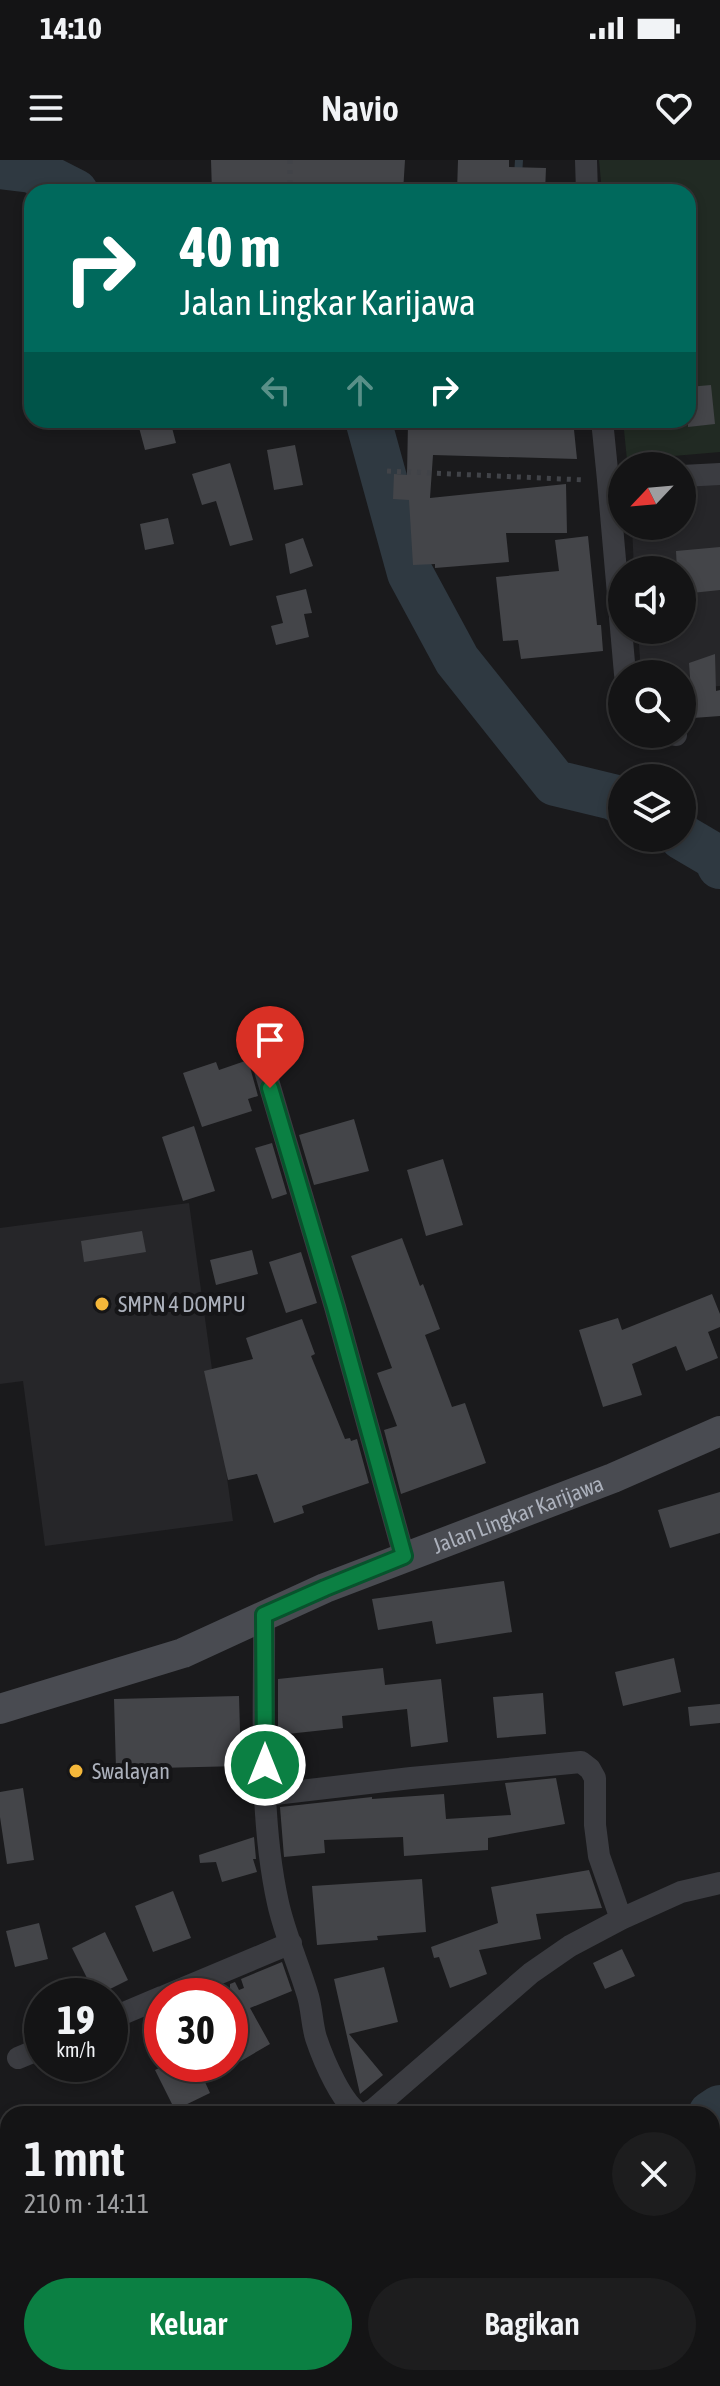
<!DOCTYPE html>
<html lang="id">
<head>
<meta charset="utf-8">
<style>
	body { margin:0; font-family:"Asap Condensed",sans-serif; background:#1d1d1e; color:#f1f3f6; height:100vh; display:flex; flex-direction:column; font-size:30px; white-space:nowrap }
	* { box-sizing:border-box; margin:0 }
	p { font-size:26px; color:#9d9ea0 }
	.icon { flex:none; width:44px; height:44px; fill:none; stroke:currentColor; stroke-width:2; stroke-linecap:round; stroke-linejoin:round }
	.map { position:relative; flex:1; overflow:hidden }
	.panel { position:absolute; left:0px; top:1946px; width:720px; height:280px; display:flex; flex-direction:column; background:#141415; border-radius:24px 24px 0 0; box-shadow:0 4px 12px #0003,0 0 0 2px #333334 }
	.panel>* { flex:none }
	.guide { position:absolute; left:24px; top:24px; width:672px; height:244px; border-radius:24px; box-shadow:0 4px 12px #0003,0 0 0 2px #333334; background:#00695c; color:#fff; overflow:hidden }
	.needle { width:52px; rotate:244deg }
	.tools { position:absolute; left:608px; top:292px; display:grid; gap:16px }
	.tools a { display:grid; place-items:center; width:88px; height:88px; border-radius:50%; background:#141415; box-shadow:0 4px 12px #0003,0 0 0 2px #333334; font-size:40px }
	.speed { position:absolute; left:24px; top:1818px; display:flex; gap:16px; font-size:40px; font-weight:700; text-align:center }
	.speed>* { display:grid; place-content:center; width:104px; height:104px; border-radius:50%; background:#141415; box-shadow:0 4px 12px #0003,0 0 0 2px #333334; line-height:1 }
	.speed small { font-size:20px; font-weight:400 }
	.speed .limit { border:12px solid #d22; background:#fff; color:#111 }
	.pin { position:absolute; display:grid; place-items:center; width:68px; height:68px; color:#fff; margin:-82px -34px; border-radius:50% 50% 50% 0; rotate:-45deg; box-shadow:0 0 8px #0007 }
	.pin .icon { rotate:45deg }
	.me { position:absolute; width:88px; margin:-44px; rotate:0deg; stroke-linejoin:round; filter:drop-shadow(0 0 6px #0008) }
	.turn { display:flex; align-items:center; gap:28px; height:168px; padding:0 24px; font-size:36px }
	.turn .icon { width:104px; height:104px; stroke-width:2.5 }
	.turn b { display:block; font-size:56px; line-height:68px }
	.lanes { display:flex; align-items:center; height:76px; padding:0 24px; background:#0003; justify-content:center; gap:40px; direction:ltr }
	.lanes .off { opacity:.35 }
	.round { display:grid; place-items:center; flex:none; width:84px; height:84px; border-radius:42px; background:#1d1d1e }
	.summary { display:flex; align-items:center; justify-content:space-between; height:136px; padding:0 24px }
	h1 { font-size:48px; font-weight:600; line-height:60px }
	.action { display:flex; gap:16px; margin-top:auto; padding:16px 24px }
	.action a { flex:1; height:92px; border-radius:48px; background:#0b8043; color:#fff; font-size:32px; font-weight:600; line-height:92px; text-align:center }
	.action a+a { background:#1d1d1e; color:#f1f3f6 }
	.status { display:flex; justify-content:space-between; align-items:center; height:56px; padding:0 40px; background:#141415; direction:ltr }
	.status svg { height:22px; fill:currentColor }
	header { display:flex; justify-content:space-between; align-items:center; height:104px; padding:0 24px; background:#141415; font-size:36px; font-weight:600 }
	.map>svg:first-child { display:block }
</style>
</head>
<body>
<div class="status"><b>14:10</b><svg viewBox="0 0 49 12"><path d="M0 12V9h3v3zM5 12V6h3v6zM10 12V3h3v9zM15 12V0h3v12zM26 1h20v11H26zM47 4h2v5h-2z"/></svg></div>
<header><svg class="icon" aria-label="menu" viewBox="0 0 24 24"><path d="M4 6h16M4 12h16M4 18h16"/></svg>Navio<svg class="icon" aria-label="heart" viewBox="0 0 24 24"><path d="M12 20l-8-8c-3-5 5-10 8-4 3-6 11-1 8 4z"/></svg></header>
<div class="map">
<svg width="720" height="2226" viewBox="0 0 720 2226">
	<rect width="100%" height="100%" fill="#1a1a1c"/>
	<path fill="#262629" d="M720,314v212l-38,2v-14h-41l-3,-44h44v-60h-48l-2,-44h50v-50z
		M189,1043l44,318 -188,25 -22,-165 -23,3v-156z"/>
	<path fill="#212a23" d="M599,0h121v292l-93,8 -4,-40h65v-228h-86z"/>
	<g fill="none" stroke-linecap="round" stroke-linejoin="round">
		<path stroke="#2f3941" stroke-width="8" d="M517,32l2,-32"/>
		<path stroke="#2f3941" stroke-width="46" d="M0,6l32,4 43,22
			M368,260l42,153 47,87 98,123 58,14 9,5
			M682,677l34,20 4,9
			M711,1954l9,-6
			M0,2158l8,3
			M131,2218l12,8
			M459,2226l7,-8"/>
	</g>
	<path fill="#444549" d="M211,0h194l-2,32h-83l-24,-2v-5l-55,-1v8h-29z
		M458,0h51v7l37,1 -1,24h-88z
		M711,225l4,39 -27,3v-40z
		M137,260h33l6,23 -31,7z
		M573,260l4,39 -144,-4 -3,43 136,-14 1,49h-61l3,29 -74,6v-4l-22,1 -4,-65 -16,-1 1,-25 13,1 1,-52 95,3z
		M295,285l8,40 -29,5 -7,-40z
		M230,303l23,77 -23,6 -14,-45 -14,4 -10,-31z
		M168,358l6,26 -29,6 -5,-26z
		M588,376l9,89h4l2,26 -82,8 -3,-19 -15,1 -7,-64 63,-6 -4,-31z
		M303,378l10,28 -23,8 -5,-30z
		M720,387v43l-38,4v-24h-5l-1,-19z
		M306,429l6,24 -8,1 5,23 -33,8 -5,-19 12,-3 -7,-27z
		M715,494l1,37 4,-1v26l-27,2 -4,-55z
		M248,900l10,36 -10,3 4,12 -50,16 -19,-54 33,-11 3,8z
		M354,959l15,52 -55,14 -15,-50z
		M194,966l21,65 -32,10 -21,-64z
		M272,983l15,51 -15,5 -17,-51z
		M443,999l20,66 -37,11 -19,-66z
		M142,1071l4,21 -62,10 -3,-21z
		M402,1078l18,48 3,-2 17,45 -15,6 27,72 13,-4 21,60 -85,31 -17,-64 13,-4 -20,-53 15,-5 -41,-112z
		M252,1090l6,24 -42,11 -6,-25z
		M301,1092l16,51 -31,10 -17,-51z
		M712,1134l8,20v13l-12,5 10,26 -32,13 -10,-25 -44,18 10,31 -39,12 -24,-77 39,-12 4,12z
		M302,1159l13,35 -4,2 34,83 5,-1 1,3 6,-2 12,44 -67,23 2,7 -30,10 -17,-49 -29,6 -24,-109 49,-12 -7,-21z
		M720,1332v41l-50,15 -12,-38z
		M504,1421l8,51 -76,12 -4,-23 -54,9 -6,-31z
		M674,1498l7,34 -58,14 -8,-34z
		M383,1508l2,17 56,-6 7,63 -37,5 -4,-38 -65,7 1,12 -65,7v-56z
		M543,1533l3,41 -49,4 -4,-41z
		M239,1536l2,70 -125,3 -2,-70z
		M720,1544v19l-30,3 -2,-19z
		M556,1618l9,46 -77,14v12l-84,6 -1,-19 -79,3 1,13 -41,4 -4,-50 92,-10v2l72,-5 2,25 65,-4 -6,-32z
		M23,1628l11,72 -27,4 -7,-47v-25z
		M254,1677l2,22h-3l4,13 -35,10 -6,-20 -16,1 -1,-8z
		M589,1710l13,38 -66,6 5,25 -62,11 8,24 -37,14 -11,-31 -5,1 -3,-11 67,-24 -7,-36z
		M422,1719l4,53 -49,4 1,4 -61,5 -5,-59z
		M173,1731l18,47 -38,14 -18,-46z
		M39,1763l9,36 -33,8 -9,-36z
		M105,1772l23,48 -32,16 -24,-48z
		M622,1789l13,27 -30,13 -12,-26z
		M282,1802l10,29 -42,17 20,36 -65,38 5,11 -35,17 -20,-40 13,-6h62v-80l5,-2 4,8 5,-2 -3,-9z
		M384,1807l14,55 -49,12 34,41 -23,19 -26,-115z"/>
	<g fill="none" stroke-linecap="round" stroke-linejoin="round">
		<path stroke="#414348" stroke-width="5" stroke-dasharray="4 6" stroke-linecap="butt" d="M290,0v32
			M387,311l198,9"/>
		<path stroke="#3b3c41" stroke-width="22" d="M586,0l1,32
			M602,260l6,60h13
			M682,316l38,-2
			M608,320l17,194
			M675,574l1,1
			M262,900l73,247 69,249
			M264,1455c1,93 -6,198 14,288 7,32 21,62 30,93 4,14 4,29 8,42 6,18 28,73 47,76
			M266,1635l145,-17 170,-16 9,7 5,9v47l4,31 22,63
			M165,1836l126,-53
			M110,1859l52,-22
			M18,1898l24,-10
			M365,1954l9,-5 157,-136 39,-27 51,-27 60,-27 39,-9"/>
		<path stroke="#494b51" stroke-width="30" id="s1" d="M0,1549l183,-56 142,-65 288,-110 107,-47"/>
	</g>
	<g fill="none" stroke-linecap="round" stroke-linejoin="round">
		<defs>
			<path id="route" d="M265,1605l-1,-150 61,-27 79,-32 -69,-249 -65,-219"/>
		</defs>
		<use href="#route" stroke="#07532c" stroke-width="20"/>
		<use href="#route" stroke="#0b8043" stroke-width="14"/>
	</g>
	<g fill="#f4b73a" stroke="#151517" stroke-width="3">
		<circle cx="102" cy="1144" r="8"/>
		<circle cx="76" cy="1611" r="8"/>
	</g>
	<g text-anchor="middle" stroke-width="8" stroke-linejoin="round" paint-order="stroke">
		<g font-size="22" fill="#acb1bc" stroke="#151517" text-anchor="start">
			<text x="118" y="1152">SMPN 4 DOMPU</text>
			<text x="92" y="1619">Swalayan</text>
		</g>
		<g font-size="22" fill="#acb1bc" stroke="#151517">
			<text dy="8" stroke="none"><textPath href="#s1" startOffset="554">Jalan Lingkar Karijawa</textPath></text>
		</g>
	</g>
</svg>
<div class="tools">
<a><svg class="needle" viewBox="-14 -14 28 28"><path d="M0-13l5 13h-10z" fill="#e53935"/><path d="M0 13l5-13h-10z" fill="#9d9ea0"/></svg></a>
<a><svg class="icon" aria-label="sound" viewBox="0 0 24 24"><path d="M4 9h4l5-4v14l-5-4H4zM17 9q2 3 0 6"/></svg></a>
<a><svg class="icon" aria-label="search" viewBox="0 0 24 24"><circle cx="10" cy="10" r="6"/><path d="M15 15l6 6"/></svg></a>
<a><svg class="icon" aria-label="layers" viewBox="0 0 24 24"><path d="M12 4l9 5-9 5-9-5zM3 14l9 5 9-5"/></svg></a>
</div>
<div class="speed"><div>19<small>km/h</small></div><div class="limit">30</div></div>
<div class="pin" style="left:270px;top:928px;background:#d93025"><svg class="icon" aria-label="arrive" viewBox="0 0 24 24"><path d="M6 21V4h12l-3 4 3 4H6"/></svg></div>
<svg class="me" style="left:265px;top:1605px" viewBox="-20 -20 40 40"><circle r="17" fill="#0b8043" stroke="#fff" stroke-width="3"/><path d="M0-11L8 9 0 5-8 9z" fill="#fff"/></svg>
<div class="guide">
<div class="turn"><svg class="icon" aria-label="right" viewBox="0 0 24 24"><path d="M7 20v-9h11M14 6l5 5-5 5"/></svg><div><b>40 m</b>Jalan Lingkar Karijawa</div></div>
<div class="lanes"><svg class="icon off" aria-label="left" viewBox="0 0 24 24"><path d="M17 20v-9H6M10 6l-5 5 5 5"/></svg><svg class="icon off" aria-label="ahead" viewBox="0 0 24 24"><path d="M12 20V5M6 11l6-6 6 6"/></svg><svg class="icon" aria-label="right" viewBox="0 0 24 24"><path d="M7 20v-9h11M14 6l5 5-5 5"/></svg></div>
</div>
<section class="panel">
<div class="summary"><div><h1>1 mnt</h1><p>210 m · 14:11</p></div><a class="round"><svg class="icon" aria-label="close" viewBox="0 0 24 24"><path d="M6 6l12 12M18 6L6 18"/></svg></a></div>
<div class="action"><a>Keluar</a><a>Bagikan</a></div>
</section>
</div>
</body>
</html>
